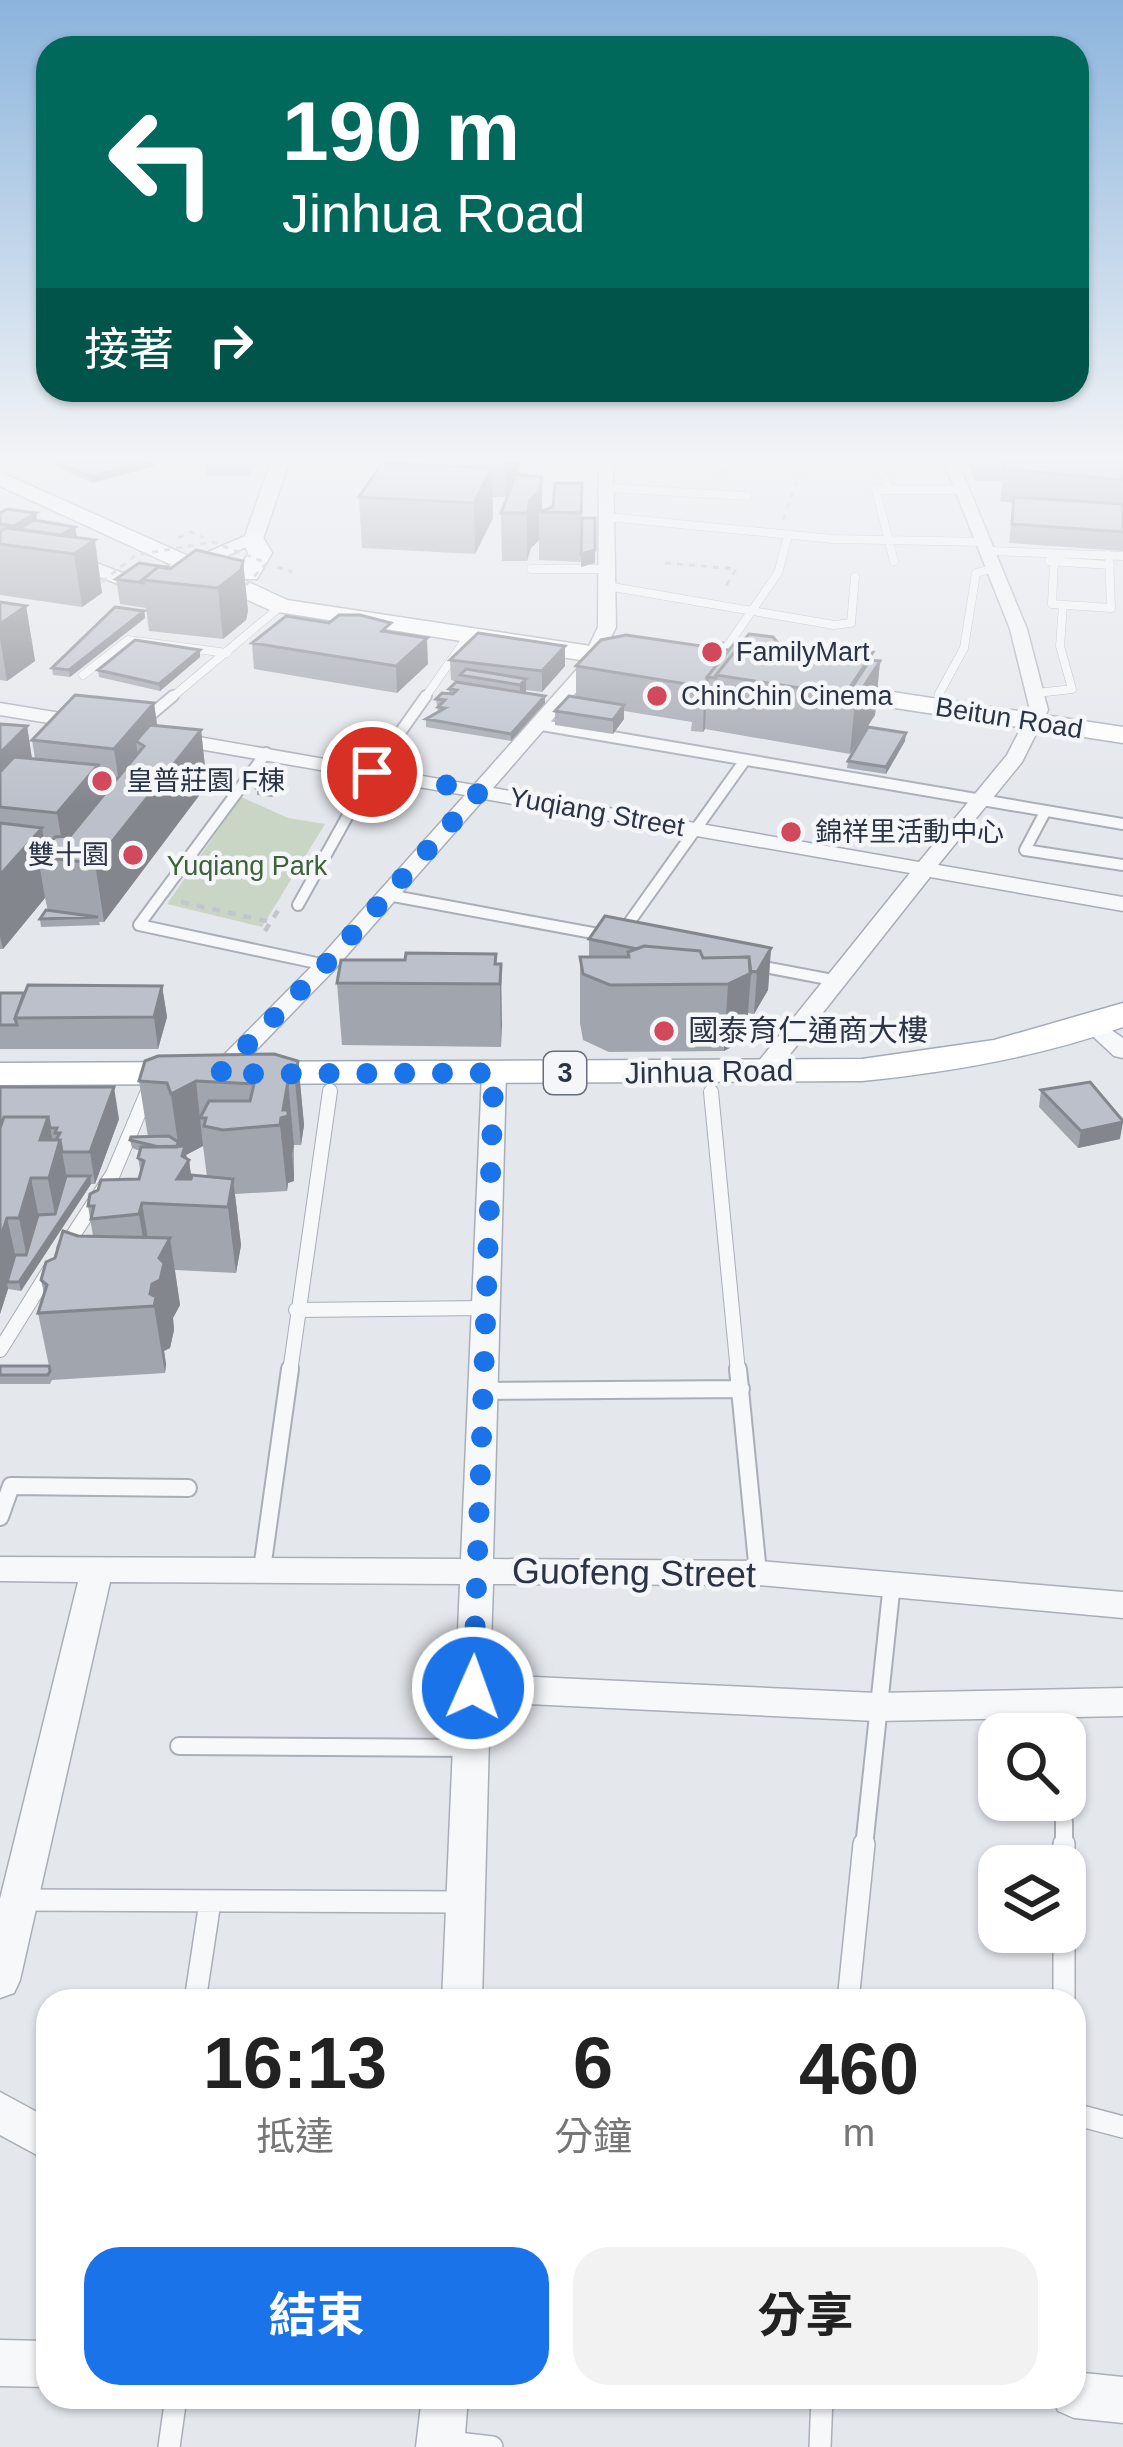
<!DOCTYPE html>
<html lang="zh-TW">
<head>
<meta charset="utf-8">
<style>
	body { margin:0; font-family:Helvetica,"Noto Sans TC",sans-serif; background:#f2f2f2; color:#222; height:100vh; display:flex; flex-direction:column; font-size:45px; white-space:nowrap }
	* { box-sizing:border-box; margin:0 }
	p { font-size:39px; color:#767676 }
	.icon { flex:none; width:66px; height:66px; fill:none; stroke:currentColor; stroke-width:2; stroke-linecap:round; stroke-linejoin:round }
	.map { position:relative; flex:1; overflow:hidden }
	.side { position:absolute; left:36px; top:1989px; width:1050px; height:420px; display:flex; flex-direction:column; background:#fff; border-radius:36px; box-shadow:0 3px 9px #0004 }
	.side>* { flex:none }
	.banner { position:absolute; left:36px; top:36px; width:1053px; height:366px; border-radius:36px; box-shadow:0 3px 9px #0004; background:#00695c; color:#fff; overflow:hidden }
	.tools { position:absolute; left:978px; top:1713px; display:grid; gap:24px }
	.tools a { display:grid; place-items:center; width:108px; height:108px; border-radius:24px; background:#fff; box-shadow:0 3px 9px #0004; font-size:60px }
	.pin { position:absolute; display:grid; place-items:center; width:102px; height:102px; color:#fff; margin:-51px; border:6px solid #fff; border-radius:50%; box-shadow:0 3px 12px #0007 }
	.me { position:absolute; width:132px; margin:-66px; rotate:2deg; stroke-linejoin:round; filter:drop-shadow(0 0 9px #0008) }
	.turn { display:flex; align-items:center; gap:42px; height:252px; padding:0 48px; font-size:54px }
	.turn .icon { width:156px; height:156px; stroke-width:2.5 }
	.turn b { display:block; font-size:84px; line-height:102px }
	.then { display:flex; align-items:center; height:114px; padding:0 48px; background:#0003; gap:24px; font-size:45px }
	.eta { display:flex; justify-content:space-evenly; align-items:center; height:204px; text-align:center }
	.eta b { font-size:72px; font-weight:700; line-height:84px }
	.button { display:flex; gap:24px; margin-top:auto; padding:24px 48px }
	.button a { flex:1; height:138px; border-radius:36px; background:#1a73e8; color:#fff; font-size:48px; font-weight:700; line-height:138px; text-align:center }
	.button a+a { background:#f2f2f2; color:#222 }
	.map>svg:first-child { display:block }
</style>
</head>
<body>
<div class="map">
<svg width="1123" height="2447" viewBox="0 0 1123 2447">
	<rect width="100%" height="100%" fill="#e4e7ec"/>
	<path fill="#c9d6c5" d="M241,797l47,21 37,6 -63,103 -95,-23z"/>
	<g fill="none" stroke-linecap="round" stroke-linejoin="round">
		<defs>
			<path id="service-far4" d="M879,466l11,24
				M607,488l140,8
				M607,517l226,22 152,3
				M989,551l134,5
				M894,561l-18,-71h87
				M1049,561l61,4
				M1054,561l-2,43 59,4 -2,-53
				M531,569h76
				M607,586l227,39 17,-2 4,-46
				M717,661l61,-88 10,-37
				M83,675l45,-35 99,13
				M1037,693l35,-4 -12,-43 3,-41
				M939,694l25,-46 12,-75 19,-5
				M170,699l111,-93
				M424,699l44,-63"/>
			<path id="service-far3" d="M142,722l31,-26
				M536,724l587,100
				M266,753l-127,172 187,40
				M1045,812l-20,38 98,15
				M388,895l221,41
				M298,905l74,-133 54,-76
				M621,934l124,-174
				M754,965l84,16"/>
			<path id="service-far2" d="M711,1092l27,280
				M64,1249l49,-75 35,-83
				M296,1310l190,-2
				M0,1350l51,-82
				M290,1372l40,-281"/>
			<path id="service-far1" d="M738,1369l20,204
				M482,1391l259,-2
				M0,1517l11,-31 177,2
				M262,1569l28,-200
				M179,1746l292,2
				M1064,1822v25
				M864,1847l28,-264"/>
			<path id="service" d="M1064,1844v22
				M21,1900l440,2
				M1064,1932v69
				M195,2001l15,-99
				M848,2001l16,-157
				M1074,2114l49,13
				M449,2442l43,5
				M169,2447l7,-50
				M820,2447l2,-50"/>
			<path id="minor" d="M599,462h14l3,165 -23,46 -100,115 426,74 88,-107 23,-45 -20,-81 -66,-167h14l69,167 21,81 -26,52 -84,103 185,32v14l-193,-34 -158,200h-18l-3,-5 3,-5 156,-194 -426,-74 -150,171 -106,109h-18l-3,-5 3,-5 108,-109 147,-165 -295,-51 -10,-6 10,-6 304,53 105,-118 19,-40z
				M0,703l85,14 9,6 -9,6 -85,-14z
				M1094,1018l29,20v20l-9,-2 -28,-26 -4,-5 4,-5z
				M494,1066l12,7 -13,486 265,2 365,31v26l-365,-33 -265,-1 -3,91 386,18 247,-5v28l-247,5 -386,-19 -8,299h-40l18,-417 -350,-2 -90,398 -6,13 -14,5v-99l78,-317 -78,-1v-24l461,2 21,-486z
				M0,2092l48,26v43l-48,-26z
				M0,2340l48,1v46l-48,-1z
				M1074,2372l49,5v46l-49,-5 -16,-7 -6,-14h22z
				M422,2397h46l-4,50h-48z"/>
			<path id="tertiary" d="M271,462h18l-26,77 -65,31 -72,17 -39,-15 -87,-12v-12l91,13 37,14 57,-13 60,-26z"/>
			<path id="secondary" d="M0,472l240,107 -3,-5 11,-21 -6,-14 11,-7 8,2 11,19 -15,26h-15l45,21 350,53 13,8 -13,8 -365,-58 -272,-125z
				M826,682l297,45v16l-306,-47 -4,-6 4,-6z"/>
			<path id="primary" d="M1123,1003v24c-84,30 -172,45 -261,54l-862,4v-22l862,-4 132,-19z"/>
		</defs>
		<use href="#service-far4" stroke="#a9aeb7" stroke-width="9"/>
		<use href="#service-far3" stroke="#a9aeb7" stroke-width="14"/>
		<use href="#service-far2" stroke="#a9aeb7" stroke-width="16"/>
		<use href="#service-far1" stroke="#a9aeb7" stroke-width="20"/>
		<use href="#service" stroke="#a9aeb7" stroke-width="24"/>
		<use href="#minor" stroke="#a9aeb7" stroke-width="3"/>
		<use href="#tertiary" stroke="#a9aeb7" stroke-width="3"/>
		<use href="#secondary" stroke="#a9aeb7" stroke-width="3"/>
		<use href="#primary" stroke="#a3abb8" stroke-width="3"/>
		<path stroke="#c2c5cb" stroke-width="3" stroke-dasharray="6 6" stroke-linecap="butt" d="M720,474l7,-12
			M783,520l20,-58
			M178,538l13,-6 13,6
			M665,563l71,6 -11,19
			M277,567l15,5"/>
		<path stroke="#c2c5cb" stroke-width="4.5" stroke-dasharray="8 8" stroke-linecap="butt" d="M181,902l90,20
			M265,931l16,-25"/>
		<use href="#service-far4" stroke="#f7f8fa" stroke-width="8"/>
		<use href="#service-far3" stroke="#f7f8fa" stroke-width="10"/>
		<use href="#service-far2" stroke="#f7f8fa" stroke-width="14"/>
		<use href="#service-far1" stroke="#f7f8fa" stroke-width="16"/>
		<use href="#service" stroke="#f7f8fa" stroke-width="21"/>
		<use href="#minor" fill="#f7f8fa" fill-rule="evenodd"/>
		<use href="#tertiary" fill="#f7f8fa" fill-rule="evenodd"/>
		<use href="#secondary" fill="#fff" fill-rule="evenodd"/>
		<use href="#primary" fill="#fff" fill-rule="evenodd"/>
		<path stroke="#c2c5cb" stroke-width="3" stroke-dasharray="6 6" stroke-linecap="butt" d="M102,582l34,-27 77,-13 54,21 -23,24"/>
	</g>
	<path fill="#a1a5ae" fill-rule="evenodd" d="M50,462h105v4l-63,17 -42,-19z
		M206,462h49l-5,14h-43z
		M398,462h124l-5,13 25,2v34l11,-4 29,-24v35h13v45l-14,4v-5l-42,-2v-20l-8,8 -4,13h-25l-1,-48 10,-25 -5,9h-13v21l-18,36 -113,-6 -3,-51z
		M969,462h154v89l-114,-8 4,-40 -13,-2 3,-20h-29z
		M0,513h36l1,8 38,6 2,10 25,56 -20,14 -82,-12z
		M243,561l5,50 -2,9 -23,19 -74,-8 -3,-23 -26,-4 -4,-25 55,-11z
		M0,602l26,4 9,55 -28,20 -7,-1z
		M144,611l1,7 -75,59 -17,-2 -1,-7z
		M391,633l37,31 -31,29 -143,-24 -2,-26z
		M722,643v6l7,1 53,-2 98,13 -5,54 -25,39 -145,-25 -2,3 -12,-1 1,-9 -68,-11v8l-11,15 -58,-9v-14l21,-15v-30z
		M200,657l-40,34 -61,-14 -1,-7z
		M450,660l115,6 -23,26 -16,-2v3l19,10 -34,38 -85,-14v-8l12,-6 -2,-14 13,-5v-5l11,-6 -9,-3z
		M154,703l3,22 44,5 6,55 -103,137h-5l1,3 -59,2 -1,-8 8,-8 -3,-13 -42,51h-3v-225l27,2 5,33h3l-3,-19z
		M905,741l-19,33 -39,-6 1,-7z
		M285,780l-13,17 -15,-2v-7z
		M589,939l182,9 -3,42 -14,24 -6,-1 -2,26 -22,12 -115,1 -26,-12 -3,-17v-66h9z
		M405,960l96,4v83l-159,-2 -5,-62z
		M162,986l5,31 -9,32h-158v-56h24z
		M298,1061l6,64 -3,20h-7v36l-6,2 -1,8 -52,3 6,51 -5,28 -61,-3 5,35 -7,13 1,12 -4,18 -6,3 2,13 -1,9 -113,7 -2,4h-50v-18h49l-11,-53 6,-19 -3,-14 14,-22 23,-22h15l-5,-30 51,-27 2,-5 -3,-16 2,-7 -8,-3 -2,-8 18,-3 -9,-56zM203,1146l4,31h-16l-2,-17 -3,-5z
		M0,1087l119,32 -24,65h-4l-70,107 -13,-2 -8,25z
		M1041,1090l79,49 -42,9 -39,-41z"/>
	<path fill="#83868d" d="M143,462h12v4l-63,17 -1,-6z
		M505,462h17l-16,35z
		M492,468l1,50 -18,36 -1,-51z
		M542,477v35h-3v28l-8,8 -4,13v-48l3,-13z
		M582,483l-1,71 14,-4v13l-14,4z
		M36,513l3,22 -24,-4 -1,-5z
		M75,527l3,18 -21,-7z
		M95,540l7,53 -20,14 -8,-53z
		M243,561l5,50 -2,9 -23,19 -5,-51z
		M26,606l9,55 -28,20 -7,-43v-14z
		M144,611l1,7 -75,59 -1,-7z
		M427,638l1,26 -31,29 -1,-27z
		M565,646v20l-23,26v-21z
		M200,650v7l-40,34 -1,-7z
		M873,652l-2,23 9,-14 -5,54 -25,39 5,-54 -10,-2v-3z
		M526,679v14l-6,6v-14z
		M707,692l-2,37 -2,3 1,-37z
		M545,696v7l-34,38v-7z
		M154,703l8,59 -26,-21 6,45 -19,23 -9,-60z
		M624,705v14l-11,15v-14z
		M27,726l9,59 -36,15v-47z
		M201,730l6,55 -103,137 -9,-59z
		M906,733l-1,8 -19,33v-7z
		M98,765l8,60 -41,35 -8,-47z
		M284,773l1,7 -13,17v-8z
		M42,828l5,30 -9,-1 7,41 -42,51 -3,-13v-61z
		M771,948l-3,42 -14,24 3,-42z
		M501,964l1,61 -1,22 -1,-63z
		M751,973l-5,66 -22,12 4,-67z
		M162,986l5,31 -9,32 -4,-32z
		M298,1061l6,64 -3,20 -6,-64z
		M196,1081l7,65 -17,9 1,8 2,-3 6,45 -18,-26 3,-21 -9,-64z
		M288,1081l6,64 -2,9 2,20v7l-6,2 -1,8 -7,-66z
		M114,1087l5,32 -24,65 -5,-32z
		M48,1117l7,35 5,-12 8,45 -11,38 -17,-83z
		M1123,1122l-3,17 -42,9 3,-17z
		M90,1176l1,8 -70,107 -2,-9z
		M31,1178l9,45 -12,40 -9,-45z
		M233,1179l8,66 -5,28 -8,-66z
		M142,1203l11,66 -3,12 -11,-67z
		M7,1218l10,45 -10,19 1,7 -8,25v-75z
		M170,1238l10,67 -7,13 1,12 -4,18 -6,3 2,13 -1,9 -11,-67 -4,-12 9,-36z"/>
	<path fill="#bbc0ca" stroke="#83868d" stroke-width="3" d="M59,462h84l-52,15z
		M1006,462h117v18l-119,-11z
		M382,463l110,5 -18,35 -115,-6z
		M516,474l26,3 -2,14 -10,9 -3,13h-26z
		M555,483h27l-1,30 -42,-1 14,-5z
		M1014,497l109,7v28l-111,-8z
		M7,509l29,4 -22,13 -14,-2v-11z
		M582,518h13v32l-14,4z
		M34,520l41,7 -14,8 -42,-6z
		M6,528l89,12 -21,14 -74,-10v-12z
		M196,550l47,11 -2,9 -23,18 -76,-8 16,-13 12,2z
		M139,563l32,5 -13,-1 -16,13 1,3 -27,-4z
		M0,602l26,4 -26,18z
		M115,607l29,4 -75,59 -17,-2z
		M339,615h21l31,8 -9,8 45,7 -31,28 -144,-23 34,-27 43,7z
		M478,633l87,13 -23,25 -92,-11z
		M749,634l24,3 9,11 44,7 22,-7 25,4 -28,43 -129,-20z
		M626,635l103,15 -22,27v15l-3,3 -11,-2 6,-7 -123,-20 25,-26z
		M135,640l65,10 -41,34 -61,-14z
		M737,640l6,1 -27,34v3l-9,-1z
		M707,641l15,2 -3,6 -17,-3z
		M870,660l10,1 -25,39 -10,-2z
		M466,669l60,10 -6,6 -60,-10z
		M456,682l89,14 -34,38 -85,-15 19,-11 -7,-1 7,-7 -9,-1 6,-6 11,1 4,-4 -8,-1z
		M75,695l79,8 -40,46 -82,-9z
		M569,696l55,9 -11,15 -58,-9z
		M0,724l27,2 -27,27z
		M150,725l51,5 -106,133 -57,-6 17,-20 15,-1 74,-90 -8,-5z
		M868,727l38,6 -20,34 -38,-6z
		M14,757l84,8 -41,48 -57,-6v-35z
		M269,771l15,2 -12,16 -15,-1z
		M0,823l42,5 -42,47z
		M46,910l52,7 -58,2z
		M605,916l166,32 -14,24 -7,-1 -1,-14 -46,1 -3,-7 -56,-5 -7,3 -48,-10z
		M644,946l56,5 3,7 46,-1 2,16 -23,11 -118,1 -27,-11 -3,-17h49l-1,-5z
		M406,953l90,1 -1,10h6l-1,20 -163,-1 4,-23h64z
		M28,985l134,1 -8,31 -139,1z
		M0,993h24l-9,25 2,7h-17z
		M274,1054l24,7 -3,20h-7l-5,29h5v6l-7,2 -1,7 -57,5 -19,-4 2,-8h-6l9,-17h41l4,-17 -58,-3 -25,13 -4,-11 -28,-2 6,-20 13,-5z
		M1090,1082l33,39v1l-42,9 -40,-41z
		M0,1087h114l-24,65h-28l-2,-12h-4l4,-7h-5l2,-5h-7l-2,-11h-44l-4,11z
		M4,1117h44l-8,23h20l-11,38h-18l-12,40h-12l-7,21v-111z
		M169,1136l9,6 -1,5h-18l-29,-7 1,-3z
		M185,1146l-3,10 7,4 -12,19h14l1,-4 41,4 -5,28 -86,-4 -3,11 -48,5 3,-13h-6l2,-12 8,-4 3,-10 38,-1 5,-18 -6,-3 3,-11z
		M66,1176h24l-71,106h-12l8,-27h11l12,-40 17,-1z
		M63,1231l15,5 92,2 -11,20 5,5 -4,17 -8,4 -2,10 6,3 -2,9 -116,7 9,-28 -6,-5 5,-18 9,-4z
		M0,1366h49l1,5 -2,4h-48z"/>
	<linearGradient id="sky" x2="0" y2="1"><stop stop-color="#8bb4dd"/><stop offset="0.57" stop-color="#f3f4f6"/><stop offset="1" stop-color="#f3f4f6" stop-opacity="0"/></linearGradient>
	<rect width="1123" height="805" fill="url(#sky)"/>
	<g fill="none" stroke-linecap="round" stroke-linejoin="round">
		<path stroke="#1a73e8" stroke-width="21" stroke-dasharray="0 37.8" d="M372,772l108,19 -154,173 -107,110 275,-1 -21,615"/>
	</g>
	<g fill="#d1495b" stroke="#f4f6f9" stroke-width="4.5">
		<circle cx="712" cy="652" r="12"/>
		<circle cx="657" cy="696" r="12"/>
		<circle cx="102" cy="781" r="12"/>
		<circle cx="791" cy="832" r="12"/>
		<circle cx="133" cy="855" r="12"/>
		<circle cx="664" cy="1031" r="12"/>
	</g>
	<g text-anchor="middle" stroke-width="9" stroke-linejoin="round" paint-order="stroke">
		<g font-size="27" fill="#2b3445" stroke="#f4f6f9" text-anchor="start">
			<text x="736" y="661">FamilyMart</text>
			<text x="681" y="705">ChinChin Cinema</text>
			<text x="126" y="790">皇普莊園 F棟</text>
			<text x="815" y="841">錦祥里活動中心</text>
			<text x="109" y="864" text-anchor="end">雙十園</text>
		</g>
		<g font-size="27" fill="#2b3445" stroke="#f4f6f9">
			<text transform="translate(1009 718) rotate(9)" y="9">Beitun Road</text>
			<text transform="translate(597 812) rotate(10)" y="9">Yuqiang Street</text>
		</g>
		<g font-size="27" fill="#3f6138" stroke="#f4f6f9">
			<text x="247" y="875">Yuqiang Park</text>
		</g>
		<rect fill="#f4f6f9" stroke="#676e7b" stroke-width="3" x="544" y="1052" width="42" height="42" rx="9"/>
		<g font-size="27" font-weight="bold" fill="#2b3445">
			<text x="565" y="1082">3</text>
		</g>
		<g font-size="30" fill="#2b3445" stroke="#f4f6f9" text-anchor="start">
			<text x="688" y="1041">國泰育仁通商大樓</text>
		</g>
		<g font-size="30" fill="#2b3445" stroke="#f4f6f9">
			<text transform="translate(709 1072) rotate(-1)" y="10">Jinhua Road</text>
		</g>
		<g font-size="36" fill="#2b3445" stroke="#f4f6f9">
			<text transform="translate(634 1572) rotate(1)" y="13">Guofeng Street</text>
		</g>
	</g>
</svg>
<div class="tools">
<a><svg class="icon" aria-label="search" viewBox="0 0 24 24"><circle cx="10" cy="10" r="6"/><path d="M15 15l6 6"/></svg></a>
<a><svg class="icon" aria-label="layers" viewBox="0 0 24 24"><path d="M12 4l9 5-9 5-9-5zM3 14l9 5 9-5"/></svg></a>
</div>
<div class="pin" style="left:372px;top:772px;background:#d93025"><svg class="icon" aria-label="arrive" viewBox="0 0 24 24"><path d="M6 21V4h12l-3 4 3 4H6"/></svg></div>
<svg class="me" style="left:473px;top:1688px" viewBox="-20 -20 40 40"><circle r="17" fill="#1a73e8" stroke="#fff" stroke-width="3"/><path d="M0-11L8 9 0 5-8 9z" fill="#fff"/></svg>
<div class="banner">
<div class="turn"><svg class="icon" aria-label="left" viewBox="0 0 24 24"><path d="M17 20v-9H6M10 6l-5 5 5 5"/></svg><div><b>190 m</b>Jinhua Road</div></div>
<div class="then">接著<svg class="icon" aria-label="right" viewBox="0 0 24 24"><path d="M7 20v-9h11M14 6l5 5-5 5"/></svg></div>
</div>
<section class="side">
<div class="eta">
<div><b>16:13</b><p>抵達</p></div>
<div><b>6</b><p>分鐘</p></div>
<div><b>460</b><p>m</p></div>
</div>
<div class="button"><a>結束</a><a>分享</a></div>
</section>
</div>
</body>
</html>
